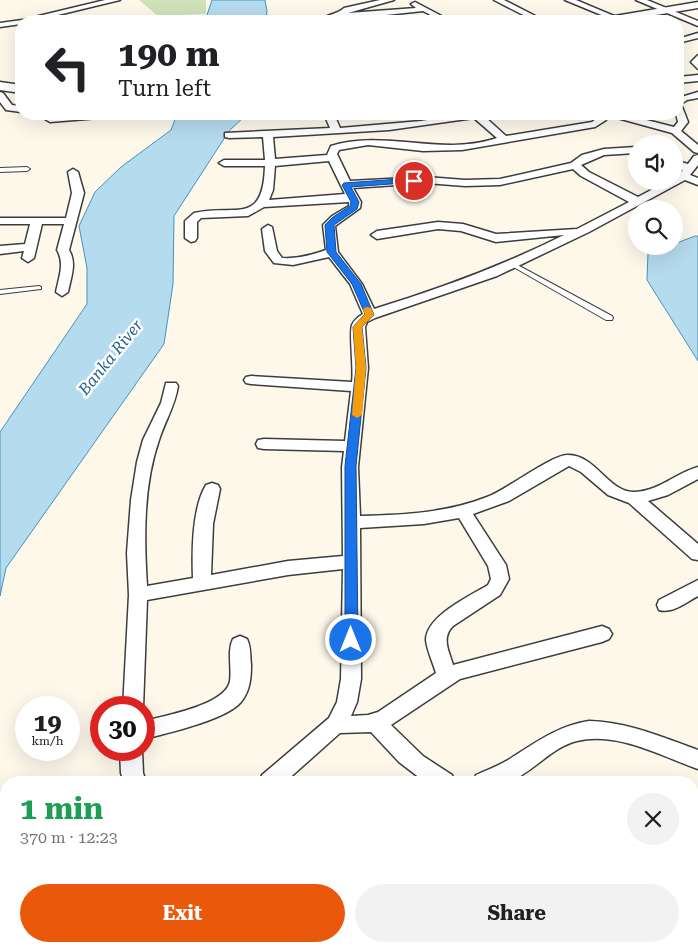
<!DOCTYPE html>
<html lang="en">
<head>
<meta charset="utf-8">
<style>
	body { margin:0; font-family:"Roboto Serif",serif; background:#f2f2f2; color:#202124; height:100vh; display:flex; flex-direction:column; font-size:19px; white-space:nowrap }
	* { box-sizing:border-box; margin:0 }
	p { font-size:16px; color:#757577 }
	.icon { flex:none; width:28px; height:28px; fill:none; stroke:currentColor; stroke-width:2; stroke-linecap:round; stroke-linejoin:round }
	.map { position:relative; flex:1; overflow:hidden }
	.sheet { position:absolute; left:0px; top:776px; width:699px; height:176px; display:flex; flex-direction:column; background:#fff; border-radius:20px 20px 0 0; box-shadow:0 5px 20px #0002 }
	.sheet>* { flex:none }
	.hud { position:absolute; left:15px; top:15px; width:669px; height:105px; border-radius:20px; box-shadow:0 5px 20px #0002; background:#fff; color:#202124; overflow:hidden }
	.buttons { position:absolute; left:628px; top:135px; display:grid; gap:10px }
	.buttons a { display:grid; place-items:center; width:55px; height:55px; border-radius:50%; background:#fff; box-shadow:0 5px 20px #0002; font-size:25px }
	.speed { position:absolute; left:15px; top:696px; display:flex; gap:10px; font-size:25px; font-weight:700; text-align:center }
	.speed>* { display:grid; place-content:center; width:65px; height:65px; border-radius:50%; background:#fff; box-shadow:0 5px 20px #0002; line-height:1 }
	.speed small { font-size:12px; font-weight:400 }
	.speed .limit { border:8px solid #d22; background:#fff; color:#111 }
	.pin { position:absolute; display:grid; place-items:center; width:42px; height:42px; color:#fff; margin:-21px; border:2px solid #fff; border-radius:50%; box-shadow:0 1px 5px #0007 }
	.me { position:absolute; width:55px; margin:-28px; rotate:0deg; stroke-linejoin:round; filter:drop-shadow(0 0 4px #0008) }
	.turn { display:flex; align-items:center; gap:18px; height:105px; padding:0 20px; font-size:22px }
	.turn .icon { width:65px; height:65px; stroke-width:2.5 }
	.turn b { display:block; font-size:35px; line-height:42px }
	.round { display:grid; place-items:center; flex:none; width:52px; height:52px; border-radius:26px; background:#f2f2f2 }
	.head { display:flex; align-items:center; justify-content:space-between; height:85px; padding:0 20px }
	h1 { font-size:30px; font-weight:700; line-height:38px; color:#1e9e55 }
	.cta { display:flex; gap:10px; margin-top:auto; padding:10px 20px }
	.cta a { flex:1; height:58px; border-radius:30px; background:#ea580c; color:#fff; font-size:20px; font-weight:700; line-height:58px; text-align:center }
	.cta a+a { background:#f2f2f2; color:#202124 }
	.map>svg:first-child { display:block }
</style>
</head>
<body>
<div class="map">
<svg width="698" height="952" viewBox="0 0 698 952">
	<rect width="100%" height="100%" fill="#fdf8ea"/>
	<path fill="#d0e2b8" d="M139,0h67v14l-48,2z"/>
	<path fill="#b5dbee" stroke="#4493bd" d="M212,0h53l2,11 -1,10h-61z
		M177,114h70l-18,17 -55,85 -1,68 -9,60 -158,224 -6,28v-164l87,-128v-36l-8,-42 16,-34 26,-25 50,-37z
		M695,236h3v125l-51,-81 1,-27 19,-7h7v-2z"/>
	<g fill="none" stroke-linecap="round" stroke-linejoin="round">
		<defs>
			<path id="service" d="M0,168l27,-1 3,2 -3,2 -27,1z
				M512,262l100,54 1,2 -1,2h-6l-96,-55 -1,-1z
				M39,286l2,1v2l-41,5v-4z"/>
			<path id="minor" d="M105,0h15l-87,21h-12v3l-21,3v-4l22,-3z
				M380,0h14l-46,13 68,-5 -5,-4 4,-2 36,19h-9l-19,-10 -65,7h-25l-4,3h-9c8,-8 17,-6 24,-13z
				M494,0h10l41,21h-10z
				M565,0h11l50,21h-10z
				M636,0h11l51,21v5z
				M698,33v5l-20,5v-4z
				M698,55v14l-7,-7z
				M698,75v6l-20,2v-6z
				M0,92l3,1 9,12 9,1v6l-15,-2 -6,-8z
				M698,92v6l-11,2 -6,4 7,18 -7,9 17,14v8l-4,-1 -22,-19 -62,-17 -2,-2h15l51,13 4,-5 -2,-8h2v-16z
				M79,114h37l-5,3 -61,5 -5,-3 5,-3z
				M324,114h10l6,14 81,-7 46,-7h20l-3,2 22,20 86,-14 4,-3 -2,-5h10l2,6 -11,7 -133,23 -39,1 -55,-6 -29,5 -2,4 13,27 76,-4 39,3 35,-1 71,-16 11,-8 22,-6 32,-2v6l-32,2 -23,10 8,7 49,25 30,-16h6v-3l9,-8 -9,-3v-7l14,4 6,-8 4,-1v10l-8,10 8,3v7l-13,-5 -96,52 -92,44 -122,42 -8,4 -2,5 3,41 -10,99 2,49c42,-1 87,-3 127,-19 19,-7 65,-42 80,-42 29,-1 41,38 68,37 24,-1 41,-19 63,-25v12l-30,16 -20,6 50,43v16l-6,-1 -63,-56 -21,-8 -27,-23 -12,-6 -60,35 -36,13 33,51 3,14 -9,16 -47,31c-12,12 -4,25 0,39l149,-39 7,3 3,5 -3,5 -7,3 -142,37 -69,46 32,31 29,19 3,7h-30l-26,-20 -28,-30 -31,1 -55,49h-26l3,-7 67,-57 8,-16 4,-23 2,-110 -55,6 -141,25 -4,108h-20l6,-113 -2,-42 4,-53 6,-38 6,-22 18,-37 5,-20h10l2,3c-3,20 -13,35 -19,54 -16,46 -15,99 -12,146l46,-8c-1,-26 -1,-70 13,-93l6,-2 6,2 2,4 -7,35 -2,51 77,-14 55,-5 -1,-89 2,-16 -80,-2 -6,-1 -2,-4 2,-4 6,-1 81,2 6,-50 -100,-7 -5,-1 -2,-3 2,-3 5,-1 101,6c2,-13 -3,-49 0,-57 2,-5 6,-8 11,-11l-13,-30 -21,-27 -36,8 -19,-2 -9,-12 -3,-22 6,-4 4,2 5,24 5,7c15,1 30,-3 44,-8l-3,-25 9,-9 17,-10v-4l-85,5 -16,9 -47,2 -4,4v16l-2,3 -4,1 -6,-4v-17l9,-8c40,-10 69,15 71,-47h-41l-5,-3 5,-3h41l-2,-23 -34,1 -4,-1v-4l105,-5zM474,118l23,20c-55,19 -112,-9 -166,8l-4,9 -52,4 -2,-22 116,-7zM329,161l16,33 -76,6 4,-10 2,-24zM573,169l8,7 48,26 -52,27 -81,5 -33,-10 -25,-2 -61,9 -6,4 6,4 61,-10 23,2 35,11 68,-7c-62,31 -125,54 -190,74l-12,-25 -24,-32 -3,-26 25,-18 1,-6 -8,-14 73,-5 39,3 35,-1zM459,518l29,48 3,13 -3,6c-18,11 -62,31 -62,55 1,10 7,23 10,33l-58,39 -10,3 -17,1 6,-14 4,-23 -1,-151 64,-4z
				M73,169l5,3 6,21 -15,57c8,13 2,27 -1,42l-6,4 -6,-4c3,-15 9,-29 1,-42l7,-26h-22l-8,34 -6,4 -6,-4 2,-7 -24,3v-8l25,-2 5,-20h-30v-6h66l6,-25 -4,-21z
				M698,580v16c-12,6 -25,18 -39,14l-2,-5 2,-5z
				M240,636l7,3c4,8 3,17 4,26 0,13 -1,26 -10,37 -15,18 -74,31 -97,37v-18c20,-5 82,-16 86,-40 2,-13 -3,-30 3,-42z
				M589,721c39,1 73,16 109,29v19c-37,-13 -81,-38 -121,-28 -26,6 -44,32 -69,41 -10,3 -24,0 -35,0l3,-7c11,-5 22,-9 32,-15 27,-17 49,-34 81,-39z
				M120,750h22l1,23 3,9h-22l-3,-9z
				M153,946h25l-1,6h-26z
				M522,946h24l2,6h-26z
				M638,946h27l3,6h-28z"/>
			<path id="tertiary" d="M698,2v6l-78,13h-22l5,-3z
				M0,82l21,3v8l-21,-3z"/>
		</defs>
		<use href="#service" stroke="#3d3d3d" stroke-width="2"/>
		<use href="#minor" stroke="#3d3d3d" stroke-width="3"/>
		<use href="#tertiary" stroke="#3d3d3d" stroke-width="3"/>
		<use href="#service" fill="#fff" fill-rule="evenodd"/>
		<use href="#minor" fill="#fff" fill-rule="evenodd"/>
		<use href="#tertiary" fill="#fff" fill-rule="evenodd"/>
	</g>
	<path fill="#1a73e8" stroke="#114b97" d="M414,178l4,3 -1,1 -66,5 8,15 -2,7 -23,16 2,27 25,32 13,31 -12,12 4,41 -10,98 2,174 -2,4 -5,1 -4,-1 -2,-4v-174l11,-98 -3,-41 12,-13 -13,-30 -25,-32 -2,-27 8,-8 17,-11 1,-4 -9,-17 2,-2z"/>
	<path fill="#f59e0b" d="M367,307l4,1 3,7 -12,12 4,41 -4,47 -5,3 -5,-3 4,-47 -3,-41 12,-13 -2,-4 1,-2z"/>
	<g text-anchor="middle" stroke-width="5" stroke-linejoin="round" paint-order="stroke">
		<g font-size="16" font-style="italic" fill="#23648c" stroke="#fff">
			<text transform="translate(110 357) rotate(-51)" y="6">Banka River</text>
		</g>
	</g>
</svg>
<div class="buttons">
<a><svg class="icon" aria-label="sound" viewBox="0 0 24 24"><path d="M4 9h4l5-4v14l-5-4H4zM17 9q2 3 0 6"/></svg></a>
<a><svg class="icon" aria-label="search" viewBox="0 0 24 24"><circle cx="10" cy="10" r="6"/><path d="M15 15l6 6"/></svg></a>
</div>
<div class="speed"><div>19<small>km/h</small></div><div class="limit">30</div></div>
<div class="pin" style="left:414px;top:181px;background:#d93025"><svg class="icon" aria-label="arrive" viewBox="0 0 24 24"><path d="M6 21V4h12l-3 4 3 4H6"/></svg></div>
<svg class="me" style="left:351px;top:640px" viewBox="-20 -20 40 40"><circle r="17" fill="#1a73e8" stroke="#fff" stroke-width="3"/><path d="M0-11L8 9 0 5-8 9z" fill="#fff"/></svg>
<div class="hud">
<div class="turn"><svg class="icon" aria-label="left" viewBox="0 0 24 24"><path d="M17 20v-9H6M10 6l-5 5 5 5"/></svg><div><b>190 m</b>Turn left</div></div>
</div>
<section class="sheet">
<div class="head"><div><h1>1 min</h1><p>370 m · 12:23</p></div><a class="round"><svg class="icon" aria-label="close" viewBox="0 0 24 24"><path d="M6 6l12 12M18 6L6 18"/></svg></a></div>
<div class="cta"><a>Exit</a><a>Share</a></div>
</section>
</div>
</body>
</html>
